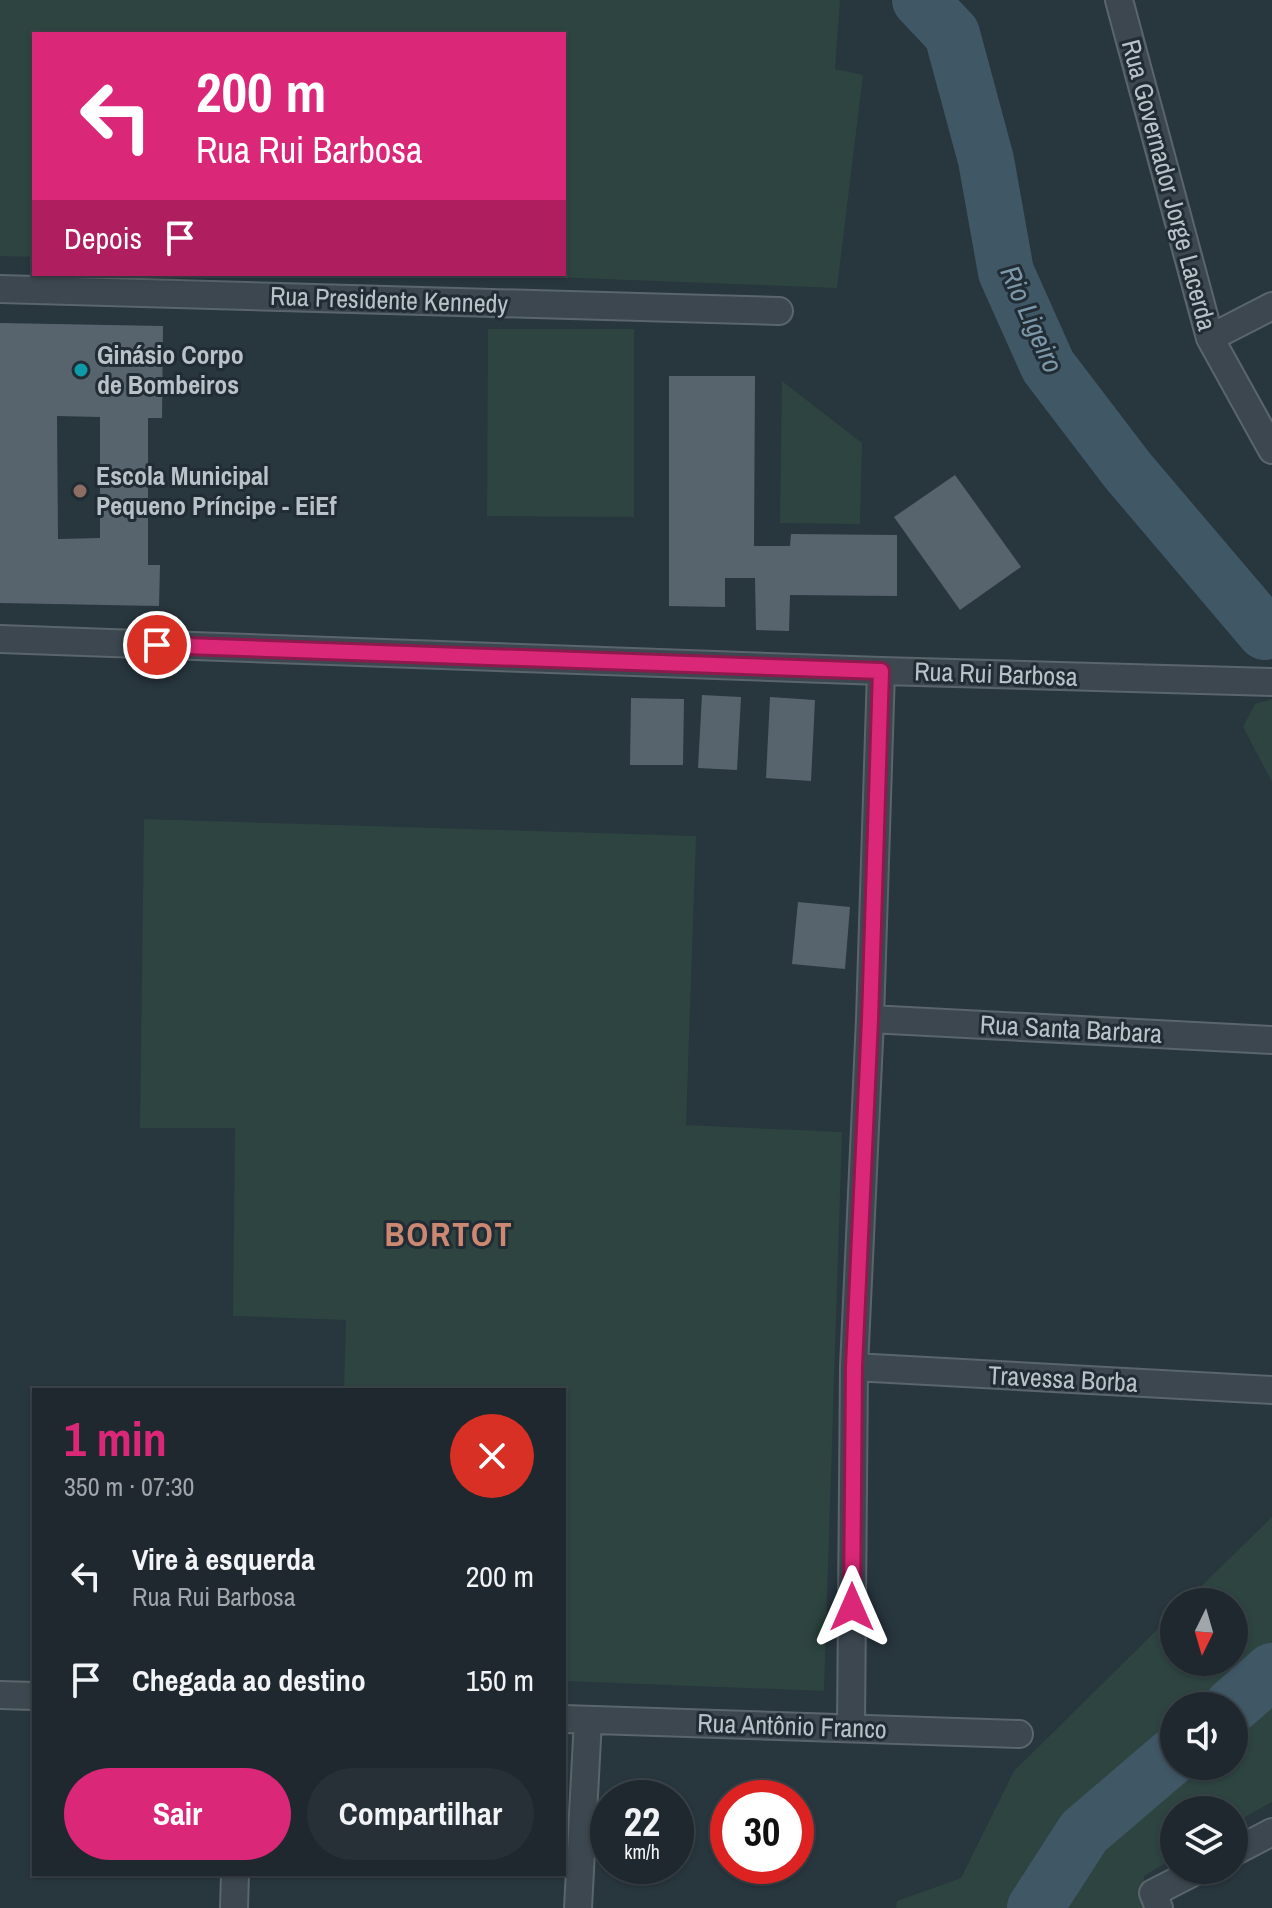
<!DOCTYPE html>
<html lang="pt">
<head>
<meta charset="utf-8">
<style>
	body { margin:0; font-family:"Archivo Narrow",sans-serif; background:#263036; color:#f1f3f6; height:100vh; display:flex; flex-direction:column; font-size:30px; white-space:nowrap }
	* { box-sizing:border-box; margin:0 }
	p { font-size:26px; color:#a1a6aa }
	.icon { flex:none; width:44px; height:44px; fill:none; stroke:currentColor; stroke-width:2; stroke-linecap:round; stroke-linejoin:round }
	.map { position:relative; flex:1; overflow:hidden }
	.sheet { position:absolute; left:32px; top:1388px; width:534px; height:488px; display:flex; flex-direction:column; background:#1e282e; border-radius:0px; box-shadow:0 2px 6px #0004,0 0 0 2px #3c444a }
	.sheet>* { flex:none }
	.guide { position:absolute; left:32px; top:32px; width:534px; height:244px; border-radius:0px; box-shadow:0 2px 6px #0004,0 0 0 2px #3c444a; background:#db2777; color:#fff; overflow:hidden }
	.needle { width:52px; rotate:185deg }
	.controls { position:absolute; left:1160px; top:1588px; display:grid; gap:16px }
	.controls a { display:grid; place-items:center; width:88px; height:88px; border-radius:50%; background:#1e282e; box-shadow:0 2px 6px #0004,0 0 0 2px #3c444a; font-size:40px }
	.speed { position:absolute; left:590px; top:1780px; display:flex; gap:16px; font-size:40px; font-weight:700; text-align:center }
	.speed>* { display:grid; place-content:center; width:104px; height:104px; border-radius:50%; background:#1e282e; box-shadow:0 2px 6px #0004,0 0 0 2px #3c444a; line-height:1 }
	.speed small { font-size:20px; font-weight:400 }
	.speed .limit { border:12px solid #d22; background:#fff; color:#111 }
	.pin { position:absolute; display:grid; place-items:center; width:68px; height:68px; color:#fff; margin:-34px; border:4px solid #fff; border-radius:50%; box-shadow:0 2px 8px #0007 }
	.me { position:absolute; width:88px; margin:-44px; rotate:0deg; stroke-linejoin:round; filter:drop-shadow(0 0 6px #0008) }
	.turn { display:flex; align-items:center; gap:28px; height:168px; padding:0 32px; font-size:36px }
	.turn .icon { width:104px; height:104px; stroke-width:2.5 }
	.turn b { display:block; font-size:56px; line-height:68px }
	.then { display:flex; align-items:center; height:76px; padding:0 32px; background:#0003; gap:16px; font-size:30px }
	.round { display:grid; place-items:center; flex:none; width:84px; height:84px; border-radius:42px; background:#263036 }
	.summary { display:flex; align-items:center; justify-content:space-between; height:136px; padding:0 32px }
	h1 { font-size:48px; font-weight:700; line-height:60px; color:#db2777 }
	.button { display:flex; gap:16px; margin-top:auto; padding:16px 32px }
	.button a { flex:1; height:92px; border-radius:48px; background:#db2777; color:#fff; font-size:32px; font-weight:700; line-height:92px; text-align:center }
	.button a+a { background:#263036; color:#f1f3f6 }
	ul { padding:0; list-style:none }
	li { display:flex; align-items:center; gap:24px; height:104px; padding:0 32px }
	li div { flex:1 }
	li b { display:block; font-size:30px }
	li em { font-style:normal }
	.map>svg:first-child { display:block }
</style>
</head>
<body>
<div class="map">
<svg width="1272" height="1908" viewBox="0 0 1272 1908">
	<rect width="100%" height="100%" fill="#28363e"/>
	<path fill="#2d4440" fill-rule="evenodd" d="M0,0h840l-5,69 28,6 -26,213 -358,-14h85v-240h-530v223l-34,-1z
		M488,329h146v188l-147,-1z
		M782,381l80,62 -2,81 -80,-1z
		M1272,699v83l-29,-55 12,-23z
		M144,819l552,17 -10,289 156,7 -18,559 -260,-10v-291h-220l2,-70 -113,-4 2,-188h-95z
		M1272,1517v285l-38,21v-13h-60v48l-30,18 1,32h-249l1,-7 64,-23 53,-107 160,-158v49h60v-60h-49zM1174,1706h60v60h-60z"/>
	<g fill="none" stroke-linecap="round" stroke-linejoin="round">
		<path stroke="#405766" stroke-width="56" d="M920,0l32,34 34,126 20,112 42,94 80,105 137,161
			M1232,1706l40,-35
			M1035,1908l49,-76 90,-77"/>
	</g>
	<path fill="#57646e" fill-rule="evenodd" d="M0,323l163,3 -1,92h-14v147h12l-1,41 -159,-3zM57,416l43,1v121l-42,1z
		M669,376h86l-1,170h36l1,-12 106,1v61l-107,-1 -1,36 -33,-1 -1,-52h-30v29l-56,-1z
		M955,475l66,92 -61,43 -66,-93z
		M702,695l39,2 -4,73 -39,-2z
		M770,697l45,3 -4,81 -45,-3z
		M631,698l53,1 -1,66h-53z
		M798,902l52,5 -5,62 -53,-5z"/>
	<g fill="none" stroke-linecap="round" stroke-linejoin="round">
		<defs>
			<path id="minor" d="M1119,0l91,338 62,112
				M0,289l779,22
				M1210,338l62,-32
				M0,639l881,32 391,11
				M870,1019l402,21
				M854,1367l418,23
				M0,1695l34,1
				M564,1719l455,15
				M851,1727l3,-360 16,-348 11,-348
				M1234,1852l38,-20
				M234,1908l1,-34
				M578,1908l10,-188
				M1159,1908l-6,-15 45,-23"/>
		</defs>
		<use href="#minor" stroke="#5a656c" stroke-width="30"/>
		<use href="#minor" stroke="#3c474f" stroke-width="26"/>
	</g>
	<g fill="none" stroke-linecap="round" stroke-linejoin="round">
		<defs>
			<path id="route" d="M157,645l724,26 -11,348 -16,348 -2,240"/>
		</defs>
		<use href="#route" stroke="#8e194d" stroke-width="20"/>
		<use href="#route" stroke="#db2777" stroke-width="14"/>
	</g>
	<circle fill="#0f9aa8" stroke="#212c34" stroke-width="3" cx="81" cy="370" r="8"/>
	<circle fill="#8d6e63" stroke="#212c34" stroke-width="3" cx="80" cy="491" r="8"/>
	<g text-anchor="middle" stroke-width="6" stroke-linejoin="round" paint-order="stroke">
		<g font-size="26" fill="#b9c2c9" stroke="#212c34">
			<text transform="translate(1169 185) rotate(75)" y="9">Rua Governador Jorge Lacerda</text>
			<text transform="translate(389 300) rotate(2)" y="9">Rua Presidente Kennedy</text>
			<text transform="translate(996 674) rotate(2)" y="9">Rua Rui Barbosa</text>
			<text transform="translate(1071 1029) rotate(3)" y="9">Rua Santa Barbara</text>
			<text transform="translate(1063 1379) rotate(3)" y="9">Travessa Borba</text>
			<text transform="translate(792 1726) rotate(2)" y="9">Rua Antônio Franco</text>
		</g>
		<g font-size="26" font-weight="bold" fill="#b9c2c9" stroke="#212c34" text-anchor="start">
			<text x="97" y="364">Ginásio Corpo<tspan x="97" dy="30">de Bombeiros</tspan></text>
			<text x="96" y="485">Escola Municipal<tspan x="96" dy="30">Pequeno Príncipe - EiEf</tspan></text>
		</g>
		<g font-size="28" font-style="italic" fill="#7c97a9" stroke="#212c34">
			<text transform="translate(1032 319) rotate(66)" y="10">Rio Ligeiro</text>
		</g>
		<g font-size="34" font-weight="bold" letter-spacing="2" fill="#cc8871" stroke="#212c34">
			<text x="449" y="1246">BORTOT</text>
		</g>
	</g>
</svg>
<div class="controls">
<a><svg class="needle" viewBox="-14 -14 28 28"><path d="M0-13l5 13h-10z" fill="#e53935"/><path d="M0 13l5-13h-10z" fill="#a1a6aa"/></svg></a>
<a><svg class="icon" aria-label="sound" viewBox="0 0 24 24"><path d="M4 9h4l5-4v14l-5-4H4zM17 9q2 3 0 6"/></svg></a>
<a><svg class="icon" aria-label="layers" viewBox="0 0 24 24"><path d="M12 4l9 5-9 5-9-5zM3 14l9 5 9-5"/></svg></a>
</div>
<div class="speed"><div>22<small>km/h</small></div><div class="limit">30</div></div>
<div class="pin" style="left:157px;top:645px;background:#d93025"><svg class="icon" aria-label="arrive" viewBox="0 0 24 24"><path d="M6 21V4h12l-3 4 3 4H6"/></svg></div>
<svg class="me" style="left:852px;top:1607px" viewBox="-20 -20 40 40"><path d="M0-17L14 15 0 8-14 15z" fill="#db2777" stroke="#fff" stroke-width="4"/></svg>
<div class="guide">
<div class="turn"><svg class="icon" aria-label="left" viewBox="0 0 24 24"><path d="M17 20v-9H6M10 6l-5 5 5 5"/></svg><div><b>200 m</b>Rua Rui Barbosa</div></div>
<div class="then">Depois<svg class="icon" aria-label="arrive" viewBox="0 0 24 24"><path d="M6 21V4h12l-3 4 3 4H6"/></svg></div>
</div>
<section class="sheet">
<div class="summary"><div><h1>1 min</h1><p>350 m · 07:30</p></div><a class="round" style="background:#d93025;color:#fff"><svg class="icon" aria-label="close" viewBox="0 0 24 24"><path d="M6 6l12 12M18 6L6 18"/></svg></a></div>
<ul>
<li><svg class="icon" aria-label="left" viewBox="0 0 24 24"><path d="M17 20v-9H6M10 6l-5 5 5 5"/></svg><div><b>Vire à esquerda</b><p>Rua Rui Barbosa</p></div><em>200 m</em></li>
<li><svg class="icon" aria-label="arrive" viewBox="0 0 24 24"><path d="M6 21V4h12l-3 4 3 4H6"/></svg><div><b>Chegada ao destino</b></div><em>150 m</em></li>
</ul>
<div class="button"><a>Sair</a><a>Compartilhar</a></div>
</section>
</div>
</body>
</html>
